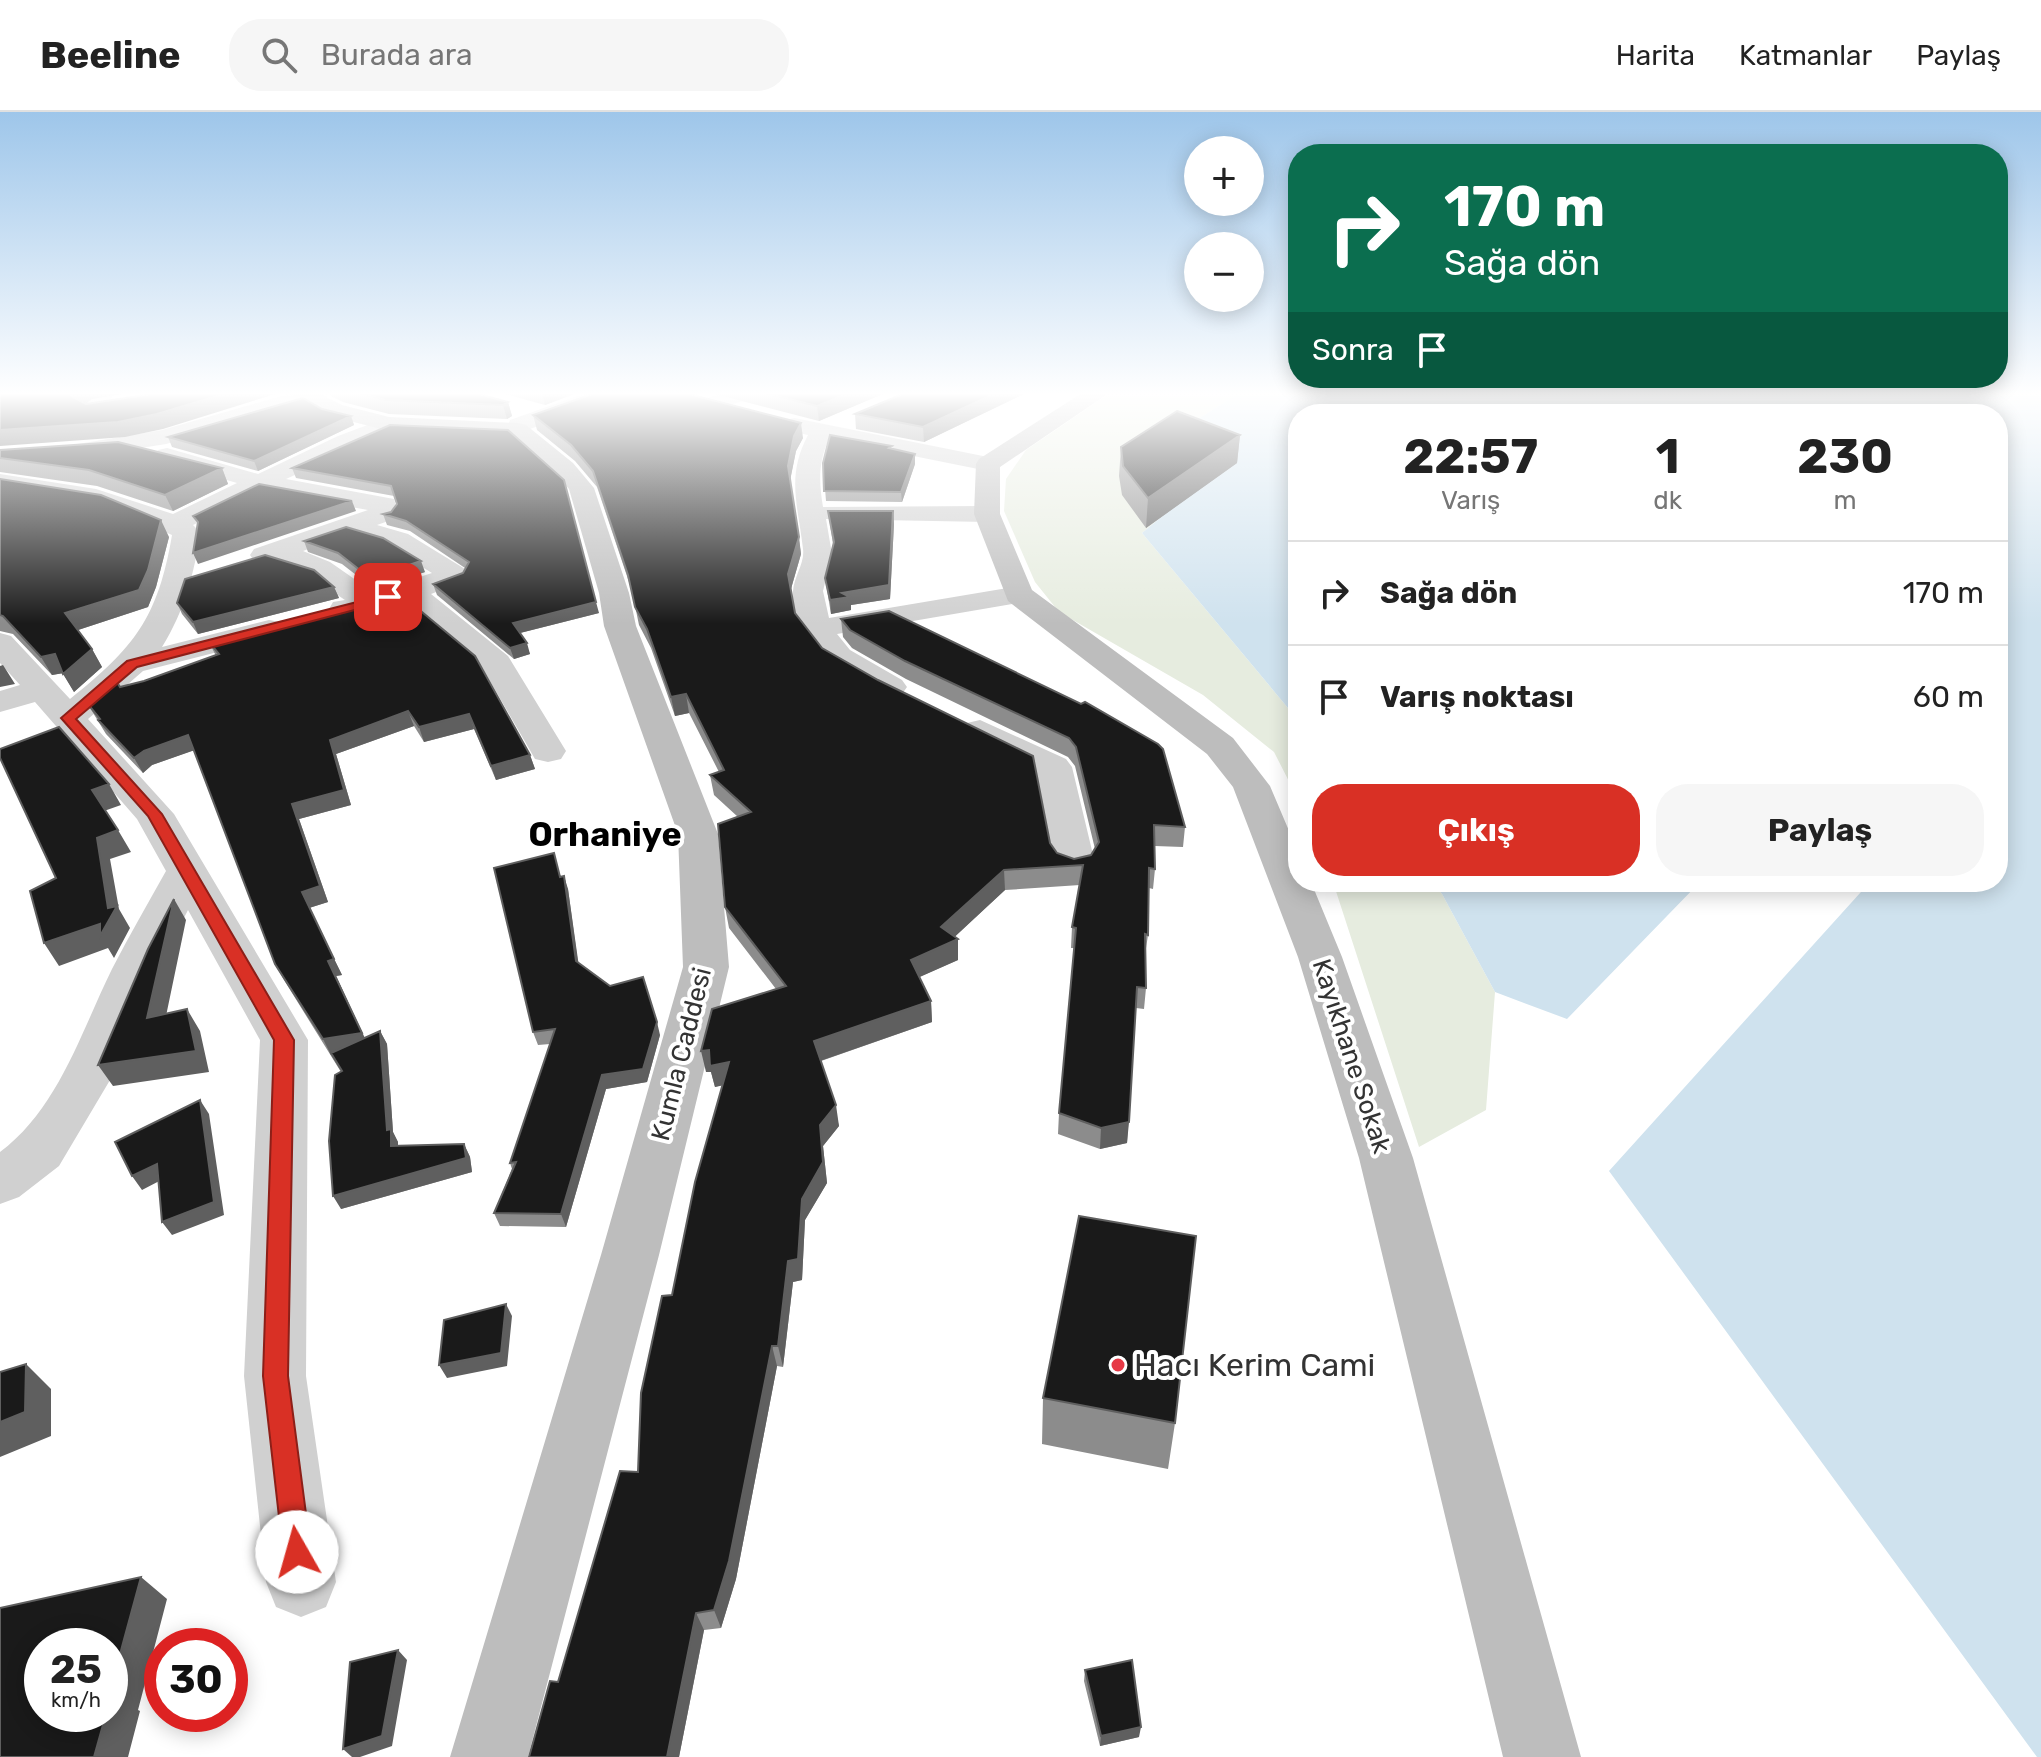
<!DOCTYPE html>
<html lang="tr">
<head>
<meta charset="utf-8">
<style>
	body { margin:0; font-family:Rubik,sans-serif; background:#f6f6f6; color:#222; height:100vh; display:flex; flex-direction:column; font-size:30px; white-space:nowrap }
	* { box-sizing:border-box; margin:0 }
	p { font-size:26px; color:#767676 }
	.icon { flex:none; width:44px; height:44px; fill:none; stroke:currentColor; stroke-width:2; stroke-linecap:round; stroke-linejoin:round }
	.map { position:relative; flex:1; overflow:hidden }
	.panel { position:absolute; left:1288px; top:292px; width:720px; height:488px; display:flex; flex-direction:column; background:#fff; border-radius:32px; box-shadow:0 4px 20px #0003 }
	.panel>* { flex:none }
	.banner { position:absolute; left:1288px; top:32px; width:720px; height:244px; border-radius:32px; box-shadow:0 4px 20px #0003; background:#0b6e4f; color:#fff; overflow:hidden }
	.buttons { position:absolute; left:1184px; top:24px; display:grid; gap:16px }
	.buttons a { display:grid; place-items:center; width:80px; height:80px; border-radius:50%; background:#fff; box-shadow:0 4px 20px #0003; font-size:40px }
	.speed { position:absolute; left:24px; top:1516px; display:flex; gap:16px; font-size:40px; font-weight:700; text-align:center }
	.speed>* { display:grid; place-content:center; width:104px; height:104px; border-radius:50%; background:#fff; box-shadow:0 4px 20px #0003; line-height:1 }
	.speed small { font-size:20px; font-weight:400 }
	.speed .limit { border:12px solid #d22; background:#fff; color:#111 }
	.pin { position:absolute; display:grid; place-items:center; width:68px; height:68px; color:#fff; margin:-34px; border-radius:16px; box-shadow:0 4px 12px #0006 }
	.me { position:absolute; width:88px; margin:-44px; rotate:353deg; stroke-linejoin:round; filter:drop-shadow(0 0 6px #0008) }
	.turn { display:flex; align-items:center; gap:28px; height:168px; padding:0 24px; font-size:36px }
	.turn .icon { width:104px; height:104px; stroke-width:2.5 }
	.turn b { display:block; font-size:56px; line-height:68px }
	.then { display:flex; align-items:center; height:76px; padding:0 24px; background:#0003; gap:16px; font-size:30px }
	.eta { display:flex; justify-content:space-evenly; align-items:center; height:136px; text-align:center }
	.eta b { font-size:48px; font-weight:700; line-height:56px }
	.button { display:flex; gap:16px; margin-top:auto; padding:16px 24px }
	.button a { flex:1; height:92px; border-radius:32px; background:#d93025; color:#fff; font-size:32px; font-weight:700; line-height:92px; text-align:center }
	.button a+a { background:#f6f6f6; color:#222 }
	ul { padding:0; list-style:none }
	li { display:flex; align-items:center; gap:24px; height:104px; padding:0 24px; border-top:2px solid #e0e0e0 }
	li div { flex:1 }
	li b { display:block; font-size:30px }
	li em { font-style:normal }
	header { display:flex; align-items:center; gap:48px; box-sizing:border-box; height:112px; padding:0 40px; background:#fff; border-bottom:2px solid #e0e0e0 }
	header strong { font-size:38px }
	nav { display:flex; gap:44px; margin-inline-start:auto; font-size:28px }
	.search { width:560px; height:72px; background:#f6f6f6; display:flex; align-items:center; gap:20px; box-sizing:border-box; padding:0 28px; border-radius:32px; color:#767676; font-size:30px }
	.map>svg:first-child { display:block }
</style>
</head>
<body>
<header>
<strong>Beeline</strong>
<div class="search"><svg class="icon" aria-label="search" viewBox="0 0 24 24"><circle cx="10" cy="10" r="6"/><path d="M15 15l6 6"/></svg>Burada ara</div>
<nav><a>Harita</a><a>Katmanlar</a><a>Paylaş</a></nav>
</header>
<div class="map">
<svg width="2041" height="1645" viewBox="0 0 2041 1645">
	<rect width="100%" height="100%" fill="#fff"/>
	<path fill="#e6ecdf" d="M1110,281h129l-41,26 25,48 -81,66 156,187v79l-24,-47 -71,-57 -144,-83 -24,-30 -31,-71 2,-32 20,-29z
		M1333,770h100l9,12 53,98 -9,118 -67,37z"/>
	<path fill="#cfe2ee" d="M1239,281h802v1364h-4l-428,-586 261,-289h128v-468h-700v306l-156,-187 80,-66 -46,-25 22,-23z
		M1433,770h267l-133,137 -72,-27 -53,-98z"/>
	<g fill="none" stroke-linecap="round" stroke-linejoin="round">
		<path fill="#d0d0d0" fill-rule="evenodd" d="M92,281h23l-26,33h-16l-3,-5z
			M292,281h37l-3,5 -160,46 -94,15 -9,-2 -3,-5 3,-5 9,-2 90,-15z
			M586,281h33l-3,5 -86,31 -4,6h-16l-4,-5 4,-10z
			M722,281h32l-3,5 -38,13 -8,-2 -3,-5 3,-5z
			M389,305l8,2 4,5 -4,5 -111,50 108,20 4,14 -4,6 -17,6 31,9 57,35 5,6 -5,6 -34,13 77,62 58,95 -5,8 -13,3 -13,-3 -52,-90 -79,-66 -60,15 -11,-2 -4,-7 4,-7 12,-2 -48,-32 -43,-7 -4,-6 4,-6 114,-39 -105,-19 -70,34 7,7c-5,40 -16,80 -38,115l107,-27 11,2 5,7 -5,7 -137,35 -55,48 86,95 134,226 -2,336 30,206 -10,25 -25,10 -25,-10 -10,-25 -22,-206 16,-336 -72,-130 -30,59 -45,106 -54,91 -40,31 -19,7v-52c58,-43 81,-120 112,-183 17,-33 36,-66 54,-98l-29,-52 -102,-117 -35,10v-21l20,-6 -20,-22v-30l11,3 59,63c64,-51 88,-81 102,-164l-62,-27 -110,-18v-16l96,15 77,25 64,-31 -79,-23 -3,-5 3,-5 9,-2 91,26 80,-38zM350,422l38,12 44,27 -59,19 -43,-30 -27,-11z
			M794,306l194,39 9,2 3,5 -3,5 -9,2 -159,-32c-11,23 -10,44 -6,68l164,-1 9,2 4,6 -4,6 -9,2 -161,-3 6,35 -9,37 6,27 190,-32 11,3 4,6 -4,6 -193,33 13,16 52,30 5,7 -5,7c-19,5 -29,-3 -45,-12 -33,-20 -66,-49 -64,-91 1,-15 12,-28 10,-42 -5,-44 -17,-73 5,-114l-22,-5 -4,-5 4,-5z
			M980,608l86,39 6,8 23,96 -6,9 -15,4 -15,-4 -6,-9 -17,-90 -69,-34 -5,-8 5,-8z"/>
		<path fill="#bdbdbd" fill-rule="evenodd" d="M289,281h29l24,12 47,12 129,6 8,2 47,38 21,25 35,105 7,33 82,208 11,133 -70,288 -131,502h-78l151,-502 82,-288 -5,-133 -74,-208 -5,-33 -30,-104 -14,-16 -43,-36 -123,-6 -63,-16z
			M1082,281h27l-109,74v47l32,76 201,148 37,48 28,66v30h13l31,75 71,201 168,599h-78l-144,-599 -61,-201 -65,-170 -26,-33 -199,-153 -34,-87 2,-50 3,-5z"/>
	</g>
	<path fill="#8c8c8c" d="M330,281h145l33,9 4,14 -5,3 -118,-5 -46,-12 -12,-6z
		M502,281h75l-32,12z
		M711,281h174l-66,28z
		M905,281h121l-102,49 -68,-13 -1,-15z
		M322,297l29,7 3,9 -96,46 -86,-24 -4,-10z
		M533,303l270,23 -7,13 -6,29 11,74 -10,35 4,24 27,35 228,195 7,10 17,6 17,-4 4,-6 -20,-83 -7,-9 -162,-78 -54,-31 -9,-11 -2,-18 240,85 104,123 -2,20 -28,-1v23l-2,20 -4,-1 -1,47 -3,20 1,33 -2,21 -8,-1 -9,135 -27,6 -42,-15 1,-21 15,-165h-3l1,-21 8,-42 -75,5 -51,47 4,23 -39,17 12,24 1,21 -111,39 18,65 -16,20 4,37 -22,37 -3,60 -9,2 -10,85 -6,-1 -41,213 -15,49 -17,2 -25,127h-150l109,-285 34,-177 50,-210 -7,2 -4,-15h-5l70,-83 -47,-61 -4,-21 13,-90 -24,-22 -4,-20 9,-3 -30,-59 -14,3 -24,-68 -12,-23 -7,-34 -35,-104 -22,-26 -38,-31z
		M390,313l209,188 -79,20 10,21 -16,5 -77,-64 -4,-11 30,-11 2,-5 -55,-37 -23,-6 -4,-11 8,-2 6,-8 -3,-8 -98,-18 -4,-10z
		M1240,323l-3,28 -91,65 -24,-33 -3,-19 2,-29z
		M892,337l23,15 -13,38 -76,-1 -3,-38z
		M0,346l222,10 6,16 -55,27 -76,-25 -97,-14z
		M0,367l169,58 -13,50 -8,20 -70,23 14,19 10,18 -28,25 -11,-19 -11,2 -39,-41 -13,-3z
		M828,399h65l1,13 -4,75 -39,6v5l-20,4 -6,-36 8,-34z
		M304,429l121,31 -51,17 -32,-25 -34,-12z
		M334,475l5,11 -141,36 -16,-20 -5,-11z
		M399,481l131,162 5,14 -39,11 -22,-51 -50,13 -10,-16 -78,28 15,51 -52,14 29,83 -19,6 33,67 -6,1 28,62 16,-7 7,13 6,88 5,10v4l66,-2 6,13 2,15 -131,37v-137l-57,-92 -9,-16 -81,-214 -42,15 -9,8 -37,-39 -19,-31 33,-16 24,-6 72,-25 -7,-14z
		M561,765l7,12 10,74 82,72 -13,47 -41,7 -40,138 -66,-1 -6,-13 18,-44 -2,-6 40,-119 -12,1 -5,-13z
		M1043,1286l132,25 -7,46 -126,-25z
		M1085,1558l54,67 -39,9 -16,-65z"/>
	<path fill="#5f5f5f" d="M74,281h55l-37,6 -14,11 -7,-14z
		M227,281h51l-115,36 -38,8 -125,9v-16z
		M542,281h35l-32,12z
		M849,281h36l-66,28 -2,-15z
		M996,281h30l-102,49 -1,-15z
		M508,290l4,14 -5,3 -4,-14z
		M351,304l3,9 -96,46 -4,-10z
		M801,311l2,15 -7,13 -6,30 -2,-15 6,-30z
		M1240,323l-3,28 -91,65 2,-30z
		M915,342v10l-13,38 -1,-10z
		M222,356l6,16 -55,27 -8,-16z
		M352,389l4,10 -158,53 -5,-11z
		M893,399l1,13 -4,75 -39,6v5l-20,4 -1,-14 12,-7z
		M161,408l8,17 -13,50 -8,20 -73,24 -10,-18z
		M799,425l2,17 -11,38 -2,-18z
		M421,449l4,11 -51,17 -4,-11z
		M334,475l5,11 -141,36 -5,-12z
		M596,490l3,11 -83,21 -3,-11z
		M527,531l3,11 -16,5 -4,-11z
		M92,537l10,18 -28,25 -11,-18 1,-1 -12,2 -11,-18z
		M3,553l12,19 -15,3v-21z
		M686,582l3,19 -14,3 -4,-19z
		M408,599l6,15 -78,28 15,51 -52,14 29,83 -19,6 33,67 -6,1 34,73 -39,6 -8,-16 -21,-147 -10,-88 38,-64z
		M469,602l5,15 -50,13 -5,-15z
		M188,623l7,15 -43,15 -9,8 -9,-15 10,-7z
		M530,643l5,14 -39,11 -5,-14z
		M109,672l12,21 -17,6 -12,-21z
		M118,718l13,22 -21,7 9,50 11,19 -16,30 -6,-10 -49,18 -15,-23 64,-35 -11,-70z
		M1004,758l1,20 -59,55 12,-6v21l-45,20 -2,-20 30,-33z
		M564,764l4,13 12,85 -4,-13z
		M174,787l12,21 -25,120 -14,-22z
		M931,889l1,21 -115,40 -3,-21z
		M187,897l13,22 9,41 -96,14 -15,-21z
		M657,910l3,13 -13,47 -41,7 -40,138 -5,-13 41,-139z
		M380,919l7,13 6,88 5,10v17l-7,-13 -4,-16z
		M709,938l20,12 5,21 -19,4 -4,-15h-5l-5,-21z
		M200,988l9,14 15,101 -52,20 -10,-13z
		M836,993l3,21 -16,20 4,37 -22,37 -3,60 -9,2 -10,85 -5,-21 10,-85 14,-62 18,-74z
		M1129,1010l-2,21 -27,6 1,-21z
		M464,1032l6,13 2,15 -131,37 -8,-13z
		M157,1052l10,13 -25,13 -10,-14z
		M506,1192l6,12 -5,50 -60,12 -8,-13z
		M772,1234l5,20 -41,213 -15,49 -7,-18z
		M26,1252l25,25v47l-51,21v-35z
		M141,1465l26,22 -29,111 2,1 -12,46h-34l12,-43h4v-22z
		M696,1501l8,17 -25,127h-12z
		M398,1538l9,10 -15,86 -32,11h-8l-9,-8z
		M1141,1615l-2,10 -39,9 1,-10z"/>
	<path fill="#1a1a1a" stroke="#5f5f5f" stroke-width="2" d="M0,281h74l-3,3 15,8 73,-11h68l-70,21 -39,8 -118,8z
		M359,281h116l33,9 -5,3 -118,-5z
		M595,281h90l116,30 -7,13 -6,30 11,71 -11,37 7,39 27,35 56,32 155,76 17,87 7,10 17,6 17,-4 8,-13 -23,-95 -7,-9 -164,-77 -55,-31 -9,-11 48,-8 192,93 4,-2 73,42 5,5 22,78 -31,-2 1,44 -6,-1 -1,67 -3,-1 1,54 -9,-1 -8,135 -28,6 -42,-15 17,-185 -4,-1 11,-62 -79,5 -63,57 17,12 -47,21 20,41 -117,40 22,64 -16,20 3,37 -21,37 -4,60 -10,2 -10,85h-6l-43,215 -15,49 -18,3 -29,144h-138l21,-76 8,1 62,-211 18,1 3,-79 21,-97 10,-1 23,-113 34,-120 -19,4 -1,-16 -8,1 11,-42 74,-23 -61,-79 -7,-83 33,-12 -41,-37 14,-5 -38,-76 -15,3 -24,-68 -12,-22 -7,-32 -35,-104 -22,-26 -38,-30z
		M765,281h84l-32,13z
		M905,281h91l-73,34 -68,-13z
		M303,286l19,11 29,7 -97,45 -86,-24z
		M1177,299l63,24 -92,63 -25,-32 -2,-19z
		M390,313l118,5 56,50 32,122 -83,21 14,20 -17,5 -77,-64 30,-11 6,-11 -63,-41 -23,-7 8,-2 6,-8 -6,-18 -99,-18z
		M830,323l62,11 -3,2 26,6 -14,38 -77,-1 -1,-28z
		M118,330l104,26 -57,27 -76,-25 -89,-12v-8z
		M0,367l101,16 60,25 -13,50 -9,20 -74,23 27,36 -29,25 -8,-20 -14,3 -38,-41 -3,-1z
		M259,372l93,17 -159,52 5,-31 -5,-6z
		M828,399h65l-4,74 -47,8 8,4 -20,3 -5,-22 9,-36z
		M346,415l37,11 38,23 -51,17 -32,-25 -34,-12z
		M265,443l49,15 20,17 -141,35 -16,-19 8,-24z
		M399,481l76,63 55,99 -39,11 -22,-52 -50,13 -11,-16 -78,29 14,50 -52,14 28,82 -18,6 32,67 -6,2 34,72 -39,6 -48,-75 -87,-229 -44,16 -10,7 -36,-38 2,-1 -13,-16 28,-24 5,8 24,-6 75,-27 -10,-12z
		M59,615l50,57 -17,6 26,40 -21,8 11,70 9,-2 -17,30v-12l-56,19 -14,-52 26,-13 -56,-120v-9z
		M554,741l6,24 4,-1 12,85 34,25 33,-9 14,45 -14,47 -41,6 -41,139 -67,-1 22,-51 -6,1 45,-134 -22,3 -39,-164z
		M174,787l-27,119 40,-9 9,42 -98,14 50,-116z
		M380,919l7,99 4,-1v17l73,-2 2,14 -133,38 -4,-55 6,-66 7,-4 -11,-18z
		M200,988l14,102 -52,20 -5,-58 -25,12 -17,-34z
		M1079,1104l117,20 -21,187 -132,-25z
		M506,1192l-5,49 -62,12 5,-45z
		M26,1252l-1,48 -25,10v-50z
		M141,1465l-31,114v-45h-68v68h64l-12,43h-94v-149z
		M398,1538l-16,86 -39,13 7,-87z
		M1132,1548l9,67 -40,9 -16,-66z"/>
	<linearGradient id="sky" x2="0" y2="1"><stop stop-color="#9ec6ea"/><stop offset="0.55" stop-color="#fff"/><stop offset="1" stop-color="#fff" stop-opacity="0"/></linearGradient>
	<rect width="2041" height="512" fill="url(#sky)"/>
	<path fill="#d93025" stroke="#8d1f18" stroke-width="2" d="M388,482l5,1v5l-256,67 -61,52 86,95 132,226 -6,336 23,176 -4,11 -10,4 -10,-4 -4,-11 -20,-176 11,-336 -126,-224 -87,-98 66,-57z"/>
	<circle fill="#e63946" stroke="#fff" stroke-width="3" cx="1118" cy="1253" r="8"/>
	<g text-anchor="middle" stroke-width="8" stroke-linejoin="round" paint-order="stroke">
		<g font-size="26" fill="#333" stroke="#fff">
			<text transform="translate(681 942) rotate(-76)" y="9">Kumla Caddesi</text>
			<text transform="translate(1352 944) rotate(72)" y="9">Kayıkhane Sokak</text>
		</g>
		<g font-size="32" fill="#333" stroke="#fff" text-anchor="start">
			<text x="1134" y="1264">Hacı Kerim Cami</text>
		</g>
		<g font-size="34" font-weight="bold" fill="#000" stroke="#fff">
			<text x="605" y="734">Orhaniye</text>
		</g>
	</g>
</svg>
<div class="buttons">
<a>+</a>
<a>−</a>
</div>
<div class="speed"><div>25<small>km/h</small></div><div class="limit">30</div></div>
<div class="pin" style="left:388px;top:485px;background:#d93025"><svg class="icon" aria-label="arrive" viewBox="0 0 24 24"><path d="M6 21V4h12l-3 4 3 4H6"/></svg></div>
<svg class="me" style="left:297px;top:1440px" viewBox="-20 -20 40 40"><circle r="19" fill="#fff"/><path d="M0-13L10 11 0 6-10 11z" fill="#d93025"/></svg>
<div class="banner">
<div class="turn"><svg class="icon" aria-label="right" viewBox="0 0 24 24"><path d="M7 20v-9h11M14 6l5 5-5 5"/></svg><div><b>170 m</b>Sağa dön</div></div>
<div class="then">Sonra<svg class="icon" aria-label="arrive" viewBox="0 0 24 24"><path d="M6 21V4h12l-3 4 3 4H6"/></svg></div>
</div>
<section class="panel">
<div class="eta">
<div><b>22:57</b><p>Varış</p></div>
<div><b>1</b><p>dk</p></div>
<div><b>230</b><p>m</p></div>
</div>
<ul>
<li><svg class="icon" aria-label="right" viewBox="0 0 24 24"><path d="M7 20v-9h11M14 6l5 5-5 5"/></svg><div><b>Sağa dön</b></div><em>170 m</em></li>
<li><svg class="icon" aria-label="arrive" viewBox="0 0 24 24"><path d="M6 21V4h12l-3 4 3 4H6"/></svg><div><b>Varış noktası</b></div><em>60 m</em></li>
</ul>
<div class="button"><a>Çıkış</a><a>Paylaş</a></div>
</section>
</div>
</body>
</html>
